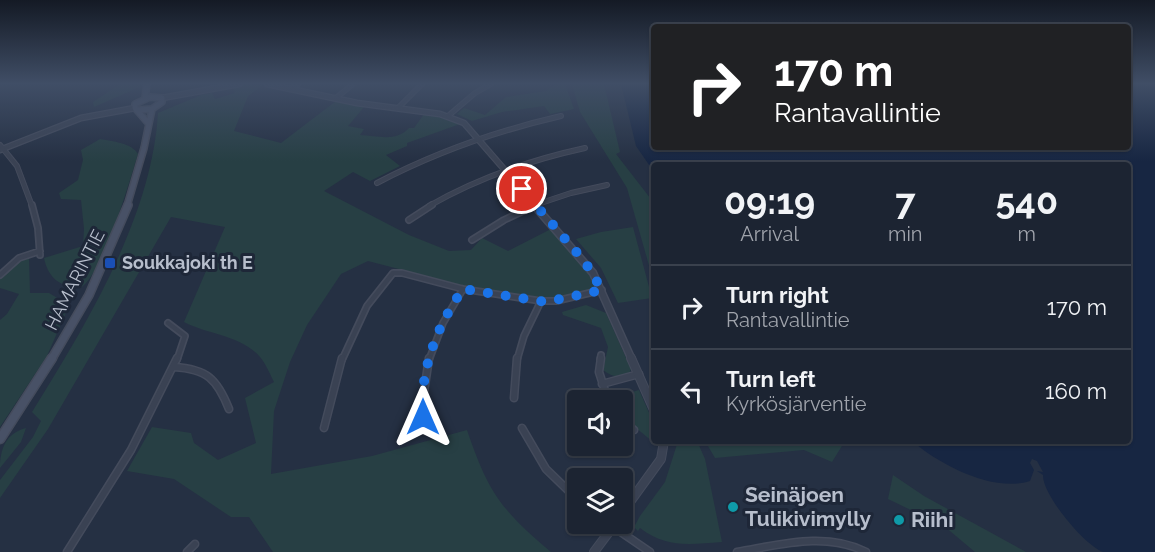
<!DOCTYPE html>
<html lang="en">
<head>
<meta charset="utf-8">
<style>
	body { margin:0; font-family:Raleway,sans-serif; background:#29303e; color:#f1f3f6; height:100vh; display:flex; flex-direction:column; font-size:22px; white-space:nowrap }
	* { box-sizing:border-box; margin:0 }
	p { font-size:20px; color:#a0a4ac }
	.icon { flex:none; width:33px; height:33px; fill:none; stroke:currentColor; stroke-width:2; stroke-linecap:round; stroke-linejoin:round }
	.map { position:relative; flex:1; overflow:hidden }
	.drawer { position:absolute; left:651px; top:162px; width:480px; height:282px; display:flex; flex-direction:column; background:#1c2432; border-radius:6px; box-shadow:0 2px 4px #0004,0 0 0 2px #3a414d }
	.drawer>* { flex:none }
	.guide { position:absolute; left:651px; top:24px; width:480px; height:126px; border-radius:6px; box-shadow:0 2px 4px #0004,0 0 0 2px #3a414d; background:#202124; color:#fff; overflow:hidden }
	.tools { position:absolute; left:567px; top:390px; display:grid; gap:12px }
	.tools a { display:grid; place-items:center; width:66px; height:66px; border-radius:6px; background:#1c2432; box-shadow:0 2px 4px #0004,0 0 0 2px #3a414d; font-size:30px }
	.pin { position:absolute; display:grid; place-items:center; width:51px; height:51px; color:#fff; margin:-26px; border:3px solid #fff; border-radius:50%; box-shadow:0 2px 6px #0007 }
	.me { position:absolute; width:66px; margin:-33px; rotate:0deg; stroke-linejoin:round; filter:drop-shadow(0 0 4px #0008) }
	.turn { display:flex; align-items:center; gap:21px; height:126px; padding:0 24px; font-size:27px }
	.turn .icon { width:78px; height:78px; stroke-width:2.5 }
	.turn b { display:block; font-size:42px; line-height:51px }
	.eta { display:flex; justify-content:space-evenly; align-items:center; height:102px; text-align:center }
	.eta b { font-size:36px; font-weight:700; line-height:42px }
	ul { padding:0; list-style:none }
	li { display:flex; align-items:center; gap:18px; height:84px; padding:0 24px; border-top:2px solid #3a414d }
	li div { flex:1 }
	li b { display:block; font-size:22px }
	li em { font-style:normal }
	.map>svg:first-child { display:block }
</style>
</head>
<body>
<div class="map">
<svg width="1155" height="552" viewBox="0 0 1155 552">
	<rect width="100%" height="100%" fill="#253043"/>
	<path fill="#273f44" d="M120,84h20v3l-46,20 -1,-5z
		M246,84l17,1 -15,11 -14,35 47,12 55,-42 29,5 -17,20 16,3 -4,6c19,1 36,7 49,-7h5l10,-14 22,4 14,6 -53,19v3l-21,9 14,11 -30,15 -17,-9 -29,19 85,44 40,16 22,-1 11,-12 26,13 43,-22 36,40 8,17 -2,3 -45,10 -80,-12 -100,-26 -27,13 -34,51 -17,37 -16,49 -3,63 101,-18 95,-26c21,62 34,80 84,122h-278l-24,-35h-18l-57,-38 -47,-8 25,-44 39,6 3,10 24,17 38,-17 -11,-45 29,-16c-4,-8 -8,-18 -14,-25 -19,-22 -51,-22 -76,-35l41,-95 -54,-10 -123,212 -48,69v-18l33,-43 8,-16 -9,-9c54,-87 120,-195 126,-299l43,-18 11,-2 3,6 20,-6 -2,-6z
		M556,84h9l9,25 -24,5 -6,-8 -42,6 -30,9 -15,-7 7,-6 21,7 21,-18 40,-6z
		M572,84h32l16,68 -4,2 38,49v80l-27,-95 -47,-76z
		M100,139c12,2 32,4 38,15 -8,26 -36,123 -58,134 -20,-1 -32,-10 -36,-30l39,-12 1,-17 -3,-29 -20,-1 -2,-6 19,-13 5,-20 -2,-10z
		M633,227l19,71 -34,5 -17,-35 -25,-29 25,-7z
		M29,258l1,35h19l17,10 2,5 -21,48 -47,71v-107l7,-6 12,-20 -19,-6v-11l19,-16z
		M586,305l20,8 25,56 -2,5c-11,4 -17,3 -26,-4l5,-23 -7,-19 -38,-13 -1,-3z
		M639,390l15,34v17h5v6l-36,-30 -1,-17h-10l-1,-2z
		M26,428l-5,14 -21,26c0,-19 6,-35 26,-40z
		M678,441h19l8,18 17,83c-32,2 -54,7 -82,-14l-2,3 -4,-4 6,-11 25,-34z
		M705,441h140l-13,21 -28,-12 -89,8z
		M893,475l31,21 102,56h-51l-31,-26 -56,-27z"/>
	<path fill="#172642" d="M621,84h33v63h474v-63l27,3v465c-13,0 -41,0 -52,0 -19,-7 -61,-58 -60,-77l-6,-4 6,1 -6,-11 -5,-2 -2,4 4,7 -4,11c-36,12 -90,-16 -118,-40h216v-276h-474v7l-18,-26z"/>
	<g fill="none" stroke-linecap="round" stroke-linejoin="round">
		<defs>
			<path id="minor-far2" d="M291,89l7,-5
				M336,98l17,-14
				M398,108l24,-24
				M448,116l27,-23 16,-9
				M0,145l17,21 15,40
				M377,183c59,-31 119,-52 184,-67
				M429,206c49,-28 101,-46 156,-58
				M532,206l39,-13 36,-8"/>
			<path id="minor-far1" d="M32,205l6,23 2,27
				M409,220l23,-15
				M472,240l32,-20 32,-15
				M0,275l19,-17 21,-7
				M168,323l17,13 -8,24
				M342,360l25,-54 26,-33h9l61,16 78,12h15l46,-11
				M429,360l14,-37 20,-34
				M517,360l7,-24 17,-35
				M600,360l1,-5"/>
			<path id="minor" d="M601,358l-2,14 9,28
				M174,367c33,2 43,12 55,42
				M602,384l37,-10
				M514,398l3,-40
				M622,420l12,10
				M324,428l18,-70
				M522,428l24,41 32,31
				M425,431l-1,-39 5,-34
				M609,524l41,28
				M67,552l64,-102 46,-92
				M187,552l8,-8
				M737,552c42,-7 89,-21 129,0"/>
			<path id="tertiary-far2" d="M267,84l90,19 83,11 24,9 72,83
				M162,98l77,-14
				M0,150l81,-32 54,-10"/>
			<path id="tertiary-far1" d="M534,205l59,68 39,87"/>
			<path id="tertiary" d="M631,358l23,52
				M622,513l39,-54 3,-18
				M594,552l21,-28"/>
			<path id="secondary-far2" d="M145,98l2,-14
				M138,110l14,-1 10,-7v-4l-12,-1 -15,7v4l13,15
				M127,206l17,-58 8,-39"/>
			<path id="secondary-far1" d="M51,360l38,-65 39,-90"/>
			<path id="secondary" d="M0,439l52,-81"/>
		</defs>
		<use href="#minor-far2" stroke="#444b5c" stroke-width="6"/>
		<use href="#minor-far1" stroke="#444b5c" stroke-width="8"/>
		<use href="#minor" stroke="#444b5c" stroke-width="9"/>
		<use href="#tertiary-far2" stroke="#444b5c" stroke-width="7"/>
		<use href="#tertiary-far1" stroke="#444b5c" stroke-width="9"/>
		<use href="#tertiary" stroke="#444b5c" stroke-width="10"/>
		<use href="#secondary-far2" stroke="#444b5c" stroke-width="8"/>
		<use href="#secondary-far1" stroke="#444b5c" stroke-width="10"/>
		<use href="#secondary" stroke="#444b5c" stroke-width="11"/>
		<use href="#minor-far2" stroke="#3a4253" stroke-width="4"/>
		<use href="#minor-far1" stroke="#3a4253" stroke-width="4.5"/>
		<use href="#minor" stroke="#3a4253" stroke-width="6"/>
		<use href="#tertiary-far2" stroke="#3a4253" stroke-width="4.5"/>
		<use href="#tertiary-far1" stroke="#3a4253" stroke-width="6"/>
		<use href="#tertiary" stroke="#3a4253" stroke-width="8"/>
		<use href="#secondary-far2" stroke="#485166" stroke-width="5"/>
		<use href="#secondary-far1" stroke="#485166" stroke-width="7"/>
		<use href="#secondary" stroke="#485166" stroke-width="8"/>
	</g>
	<linearGradient id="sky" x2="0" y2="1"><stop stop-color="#141a25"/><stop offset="0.52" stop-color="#404e66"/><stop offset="1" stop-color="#404e66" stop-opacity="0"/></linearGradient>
	<rect width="1155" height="161" fill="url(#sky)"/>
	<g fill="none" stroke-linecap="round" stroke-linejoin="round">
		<path stroke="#1a73e8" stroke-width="10" stroke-dasharray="0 18" d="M423,417c-4,-46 14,-91 40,-128l83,13 56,-12 -17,-28 -63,-73"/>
	</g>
	<rect fill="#1a4fb4" stroke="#1e2738" stroke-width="2" x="104" y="257" width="12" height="12" rx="3"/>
	<g fill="#0f9aa8" stroke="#1e2738" stroke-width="2">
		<circle cx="733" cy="507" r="6"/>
		<circle cx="899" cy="520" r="6"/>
	</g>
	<g text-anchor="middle" stroke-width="6" stroke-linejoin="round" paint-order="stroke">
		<g font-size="18" font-weight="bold" fill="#b7becc" stroke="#1e2738" text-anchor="start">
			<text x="122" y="269">Soukkajoki th E</text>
		</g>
		<g font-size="18" fill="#b7becc" stroke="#1e2738">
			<text transform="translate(75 280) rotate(-63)" y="6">HAMARINTIE</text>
		</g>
		<g font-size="21" font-weight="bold" fill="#b7becc" stroke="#1e2738" text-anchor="start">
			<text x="745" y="502">Seinäjoen<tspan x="745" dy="24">Tulikivimylly</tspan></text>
			<text x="911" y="527">Riihi</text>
		</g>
	</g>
</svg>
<div class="tools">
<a><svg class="icon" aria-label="sound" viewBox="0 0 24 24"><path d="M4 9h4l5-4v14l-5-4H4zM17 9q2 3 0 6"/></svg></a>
<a><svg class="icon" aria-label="layers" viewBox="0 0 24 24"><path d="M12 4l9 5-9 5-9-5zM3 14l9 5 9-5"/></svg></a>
</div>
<div class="pin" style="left:522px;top:189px;background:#d93025"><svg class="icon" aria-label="arrive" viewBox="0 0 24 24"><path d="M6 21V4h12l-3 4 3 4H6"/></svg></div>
<svg class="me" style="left:423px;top:417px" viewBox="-20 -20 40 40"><path d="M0-17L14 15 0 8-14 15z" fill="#1a73e8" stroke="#fff" stroke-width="4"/></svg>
<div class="guide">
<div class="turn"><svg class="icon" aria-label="right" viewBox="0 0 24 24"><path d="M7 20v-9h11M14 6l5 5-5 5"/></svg><div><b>170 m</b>Rantavallintie</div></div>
</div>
<section class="drawer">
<div class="eta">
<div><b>09:19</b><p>Arrival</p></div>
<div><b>7</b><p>min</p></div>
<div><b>540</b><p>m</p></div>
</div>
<ul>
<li><svg class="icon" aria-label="right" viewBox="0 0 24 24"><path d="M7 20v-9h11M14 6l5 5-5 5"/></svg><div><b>Turn right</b><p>Rantavallintie</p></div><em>170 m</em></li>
<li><svg class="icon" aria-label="left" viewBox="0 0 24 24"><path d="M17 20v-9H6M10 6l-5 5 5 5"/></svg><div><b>Turn left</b><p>Kyrkösjärventie</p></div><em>160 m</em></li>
</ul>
</section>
</div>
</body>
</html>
